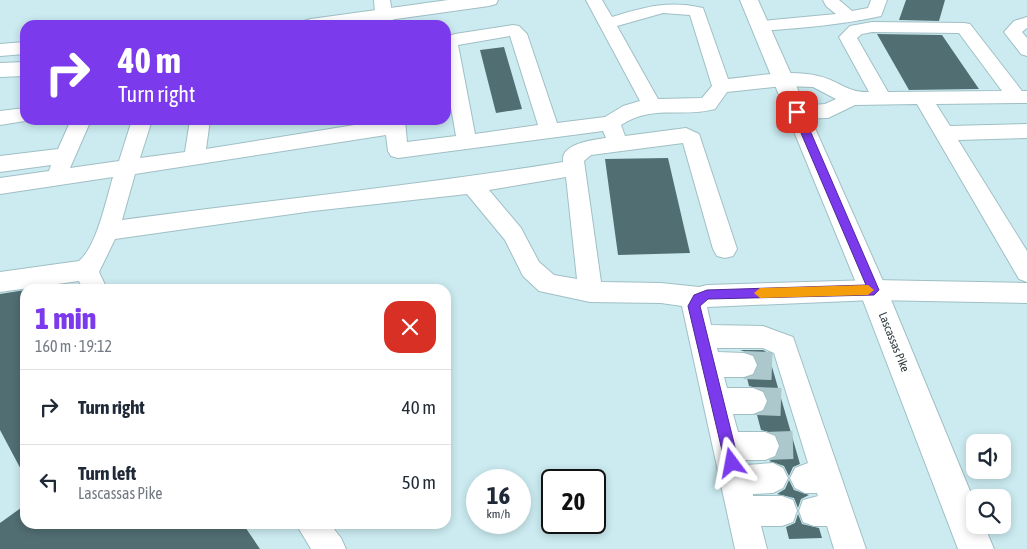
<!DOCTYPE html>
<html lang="en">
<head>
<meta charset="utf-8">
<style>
	body { margin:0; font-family:"Asap Condensed",sans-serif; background:#f6f6f7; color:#1f2937; height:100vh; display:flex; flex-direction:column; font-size:19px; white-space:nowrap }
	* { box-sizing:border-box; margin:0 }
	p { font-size:16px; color:#747a83 }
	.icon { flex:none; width:28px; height:28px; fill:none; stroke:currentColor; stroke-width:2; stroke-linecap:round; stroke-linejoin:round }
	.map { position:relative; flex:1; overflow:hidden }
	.panel { position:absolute; left:20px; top:284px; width:431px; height:245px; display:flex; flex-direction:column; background:#fff; border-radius:15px; box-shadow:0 2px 8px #0003 }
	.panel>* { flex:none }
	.guide { position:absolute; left:20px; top:20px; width:431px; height:105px; border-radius:15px; box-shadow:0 2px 8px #0003; background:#7c3aed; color:#fff; overflow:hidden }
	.buttons { position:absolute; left:966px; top:434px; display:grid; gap:10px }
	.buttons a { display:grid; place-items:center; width:45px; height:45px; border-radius:10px; background:#fff; box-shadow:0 2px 8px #0003; font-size:25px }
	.speed { position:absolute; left:466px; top:469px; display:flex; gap:10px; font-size:25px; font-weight:700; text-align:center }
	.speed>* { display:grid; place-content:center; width:65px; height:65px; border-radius:50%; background:#fff; box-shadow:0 2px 8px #0003; line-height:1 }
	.speed small { font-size:12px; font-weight:400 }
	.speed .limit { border:2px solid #111; border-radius:8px; background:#fff; color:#111 }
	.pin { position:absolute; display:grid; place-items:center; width:42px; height:42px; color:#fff; margin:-21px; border-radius:10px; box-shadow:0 2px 8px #0006 }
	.me { position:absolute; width:55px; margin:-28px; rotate:347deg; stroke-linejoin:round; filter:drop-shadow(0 0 4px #0008) }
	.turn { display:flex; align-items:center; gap:18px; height:105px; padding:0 15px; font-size:22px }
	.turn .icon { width:65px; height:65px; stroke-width:2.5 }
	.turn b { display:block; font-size:35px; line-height:42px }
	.round { display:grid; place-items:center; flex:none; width:52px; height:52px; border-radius:15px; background:#f6f6f7 }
	.headline { display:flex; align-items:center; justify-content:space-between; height:85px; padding:0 15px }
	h1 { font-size:30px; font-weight:800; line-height:38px; color:#7c3aed }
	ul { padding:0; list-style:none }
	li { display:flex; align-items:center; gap:15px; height:75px; padding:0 15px; border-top:1px solid #e0e1e3 }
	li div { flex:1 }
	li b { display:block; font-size:19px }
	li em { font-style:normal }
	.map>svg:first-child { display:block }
</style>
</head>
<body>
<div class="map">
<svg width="1027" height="549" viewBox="0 0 1027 549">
	<rect width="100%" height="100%" fill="#cbebf1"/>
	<path fill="#516e73" d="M906,0h39l-6,21 -40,-1z
		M877,34l65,1 37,54 -70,1z
		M504,47l18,62 -26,4 -16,-63z
		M668,158l22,95 -72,2 -13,-96z
		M25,290v187l-25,-47v-136z
		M740,350h23l5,3 32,111 -7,3 -4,9 -5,-10 -15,-5 8,-4 4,-12 -5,-11 -15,-4 -4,-15 8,-4 4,-11 -5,-10 -15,-4 -2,-8 8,-3 4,-9 -4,-11z
		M789,480l5,10 15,5 -8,4 -3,9 -4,-10 -17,-4 8,-5z
		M25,505v19h218l17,25h-260v-26z
		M798,514l4,10 17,4 3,10 -33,1 -3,-12 9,-4z"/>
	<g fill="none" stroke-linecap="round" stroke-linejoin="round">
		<path stroke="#acc8cd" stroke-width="28" stroke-dasharray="28 14" stroke-linecap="butt" d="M744,365l28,1
			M753,401l30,1
			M765,446l30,-1"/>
		<defs>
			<path id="minor" d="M374,0h16l4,25h-18z
				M586,0h16l10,17c33,-10 56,-17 91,-9l25,71c29,-3 62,-10 90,-3 21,4 28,17 51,16l-30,-55 11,-11 22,-4 92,1 6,1 52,67h5v12l-91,1 14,22 77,-2v14l-69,2 69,111v31l-8,-3 -102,-175 -62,1 -27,13 -31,1 -7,-2 -3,-5 3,-5 35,-3 11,-5 -23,-12 -30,-1 -56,6 -12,17c-34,9 -63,-5 -94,16l4,11 61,-8 13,6 38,115 -4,7 -8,2 -8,-2 -4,-7 -30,-106 -92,12 -7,6 17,121 60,1 38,4 8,-2 166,-5 154,3v20l-154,-3 -166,7 4,18 52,1 30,11 73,212h-32l-7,-23h-13l-11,-4 -4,-11 4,-11 15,-4 -1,-3h-12l-10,-5 -5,-10 5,-10 13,-5 -34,-110 -11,-5h-46l1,4 26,1 9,3 4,9 -4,9 -9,3h-20l3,11h26l10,4 4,9 -4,9 -10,4h-20l5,18h27l10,4 4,10 -4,10 -10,4h-20l1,5 27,-2 10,5 5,10 -5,10 -10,5 -20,1v2h29l11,4 4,11 -4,11 -11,4h-21l6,23h-32l-53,-243 -21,-3 -71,-1 -51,-11 -16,-15 -18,-36 -38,-46 -154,17 -198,28 -16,33 8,17h-24l-4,-8 -79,11v-20l79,-11c18,-15 27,-61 34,-84l-113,17v-16l49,-7 2,-6 -51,7v-16l58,-7 13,-29h20l-21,48 49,-7 13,-41h20l-12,38 45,-6 5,-32h20l-4,29 179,-29h20l2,22 49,-6 -10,-57v-42l9,-3 58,-9 6,1 8,8 30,89 48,-6 18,-11 17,-5zM663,13l27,2 22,71 -10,12 -44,1 -41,-73zM872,32l87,1 43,58 -114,1 -31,-54 5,-4zM510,36l28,89 -63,9 -17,-89zM603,131l3,7c-12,2 -46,5 -43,24 -146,24 -294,38 -441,58l13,-46 251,-39 2,16 3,5 7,2zM566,177l11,102 -23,-4 -15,-13 -18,-34 -32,-38z
				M823,0h16l13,11 16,-3 3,-8h16l-6,16c-40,9 -80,12 -120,15l-6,-1 -3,-4 3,-4 6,-1 75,-7 -10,-8z
				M1027,17v11l-5,4 5,6v18l-6,-2 -17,-22 10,-11z
				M25,108v12h6l-31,5v-14z
				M296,524h34l11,14 5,11h-35z"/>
			<path id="major" d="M448,0h50l-2,4 -7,2 -136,19h-52l3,-4 7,-2z
				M740,0h18l129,290 88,213v22h9l10,24h-36l-99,-259z
				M25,42v12l-25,2v-12z
				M25,62v14l-25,1v-14z"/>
		</defs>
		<use href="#minor" stroke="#a0bfc5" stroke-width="2"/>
		<use href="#major" stroke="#a0bfc5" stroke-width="2"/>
		<use href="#minor" fill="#fff" fill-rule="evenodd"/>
		<use href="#major" fill="#fff" fill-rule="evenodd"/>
	</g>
	<path fill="#7c3aed" stroke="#51269a" d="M797,109l5,3 77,178 -5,5 -166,4 -8,7 39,157 -2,5 -5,2 -5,-2 -2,-5 -37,-157 6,-11 13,-5 159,-5 -74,-173z"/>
	<path fill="#f59e0b" d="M868,285l6,5 -6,5 -108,3 -6,-5 6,-5z"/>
	<g text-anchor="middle" stroke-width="5" stroke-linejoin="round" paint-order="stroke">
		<g font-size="12" fill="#2f3c3e" stroke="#fff">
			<text transform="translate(894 342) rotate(68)" y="4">Lascassas Pike</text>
		</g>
	</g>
</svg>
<div class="buttons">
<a><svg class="icon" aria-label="sound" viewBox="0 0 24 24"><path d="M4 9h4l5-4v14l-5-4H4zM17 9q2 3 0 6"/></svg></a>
<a><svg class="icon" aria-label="search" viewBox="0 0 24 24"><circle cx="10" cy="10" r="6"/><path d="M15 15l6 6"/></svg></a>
</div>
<div class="speed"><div>16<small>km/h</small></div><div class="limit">20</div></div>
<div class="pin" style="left:797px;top:112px;background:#d93025"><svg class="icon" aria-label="arrive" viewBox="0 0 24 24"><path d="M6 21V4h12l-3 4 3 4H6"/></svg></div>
<svg class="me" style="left:732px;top:463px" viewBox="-20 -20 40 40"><path d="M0-17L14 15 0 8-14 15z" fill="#7c3aed" stroke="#fff" stroke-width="4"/></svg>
<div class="guide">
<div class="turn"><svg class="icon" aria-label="right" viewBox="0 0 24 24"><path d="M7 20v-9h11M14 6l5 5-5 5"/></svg><div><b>40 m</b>Turn right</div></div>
</div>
<section class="panel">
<div class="headline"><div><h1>1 min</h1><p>160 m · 19:12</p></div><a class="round" style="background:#d93025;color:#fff"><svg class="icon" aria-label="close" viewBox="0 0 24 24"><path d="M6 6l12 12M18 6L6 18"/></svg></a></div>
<ul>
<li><svg class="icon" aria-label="right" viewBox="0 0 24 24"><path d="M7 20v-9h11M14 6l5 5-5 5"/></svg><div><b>Turn right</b></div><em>40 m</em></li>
<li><svg class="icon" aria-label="left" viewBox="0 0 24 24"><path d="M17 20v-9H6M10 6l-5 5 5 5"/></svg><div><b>Turn left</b><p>Lascassas Pike</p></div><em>50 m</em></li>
</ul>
</section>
</div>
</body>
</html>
